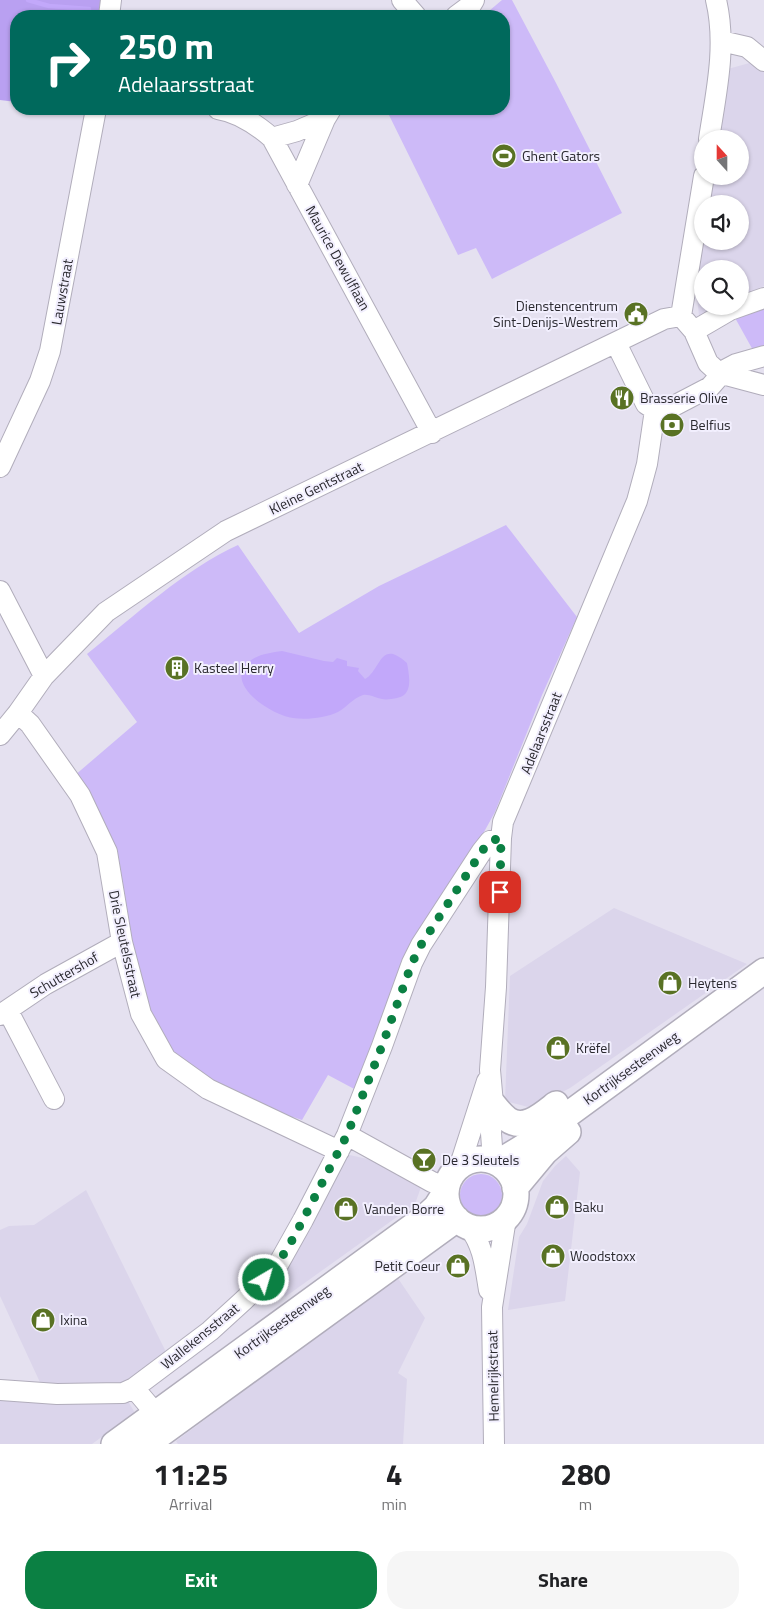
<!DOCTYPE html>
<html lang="en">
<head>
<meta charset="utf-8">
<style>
	body { margin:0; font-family:"Titillium Web",sans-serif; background:#f6f6f6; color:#202124; height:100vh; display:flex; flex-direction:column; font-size:19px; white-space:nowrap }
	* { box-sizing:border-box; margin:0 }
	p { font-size:16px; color:#757577 }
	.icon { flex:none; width:28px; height:28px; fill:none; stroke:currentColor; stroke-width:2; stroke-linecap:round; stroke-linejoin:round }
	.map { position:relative; height:1444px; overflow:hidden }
	.side { display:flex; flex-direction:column; background:#fff; flex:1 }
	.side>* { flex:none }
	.top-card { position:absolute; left:10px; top:10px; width:500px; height:105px; border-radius:20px; box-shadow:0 1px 4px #0004; background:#00695c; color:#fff; overflow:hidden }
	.needle { width:32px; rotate:339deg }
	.controls { position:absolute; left:694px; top:130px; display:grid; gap:10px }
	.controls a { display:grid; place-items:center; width:55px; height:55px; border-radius:50%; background:#fff; box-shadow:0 1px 4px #0004; font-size:25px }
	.pin { position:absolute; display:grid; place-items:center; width:42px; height:42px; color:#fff; margin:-21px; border-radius:10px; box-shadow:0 2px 8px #0006 }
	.me { position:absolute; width:55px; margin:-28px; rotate:38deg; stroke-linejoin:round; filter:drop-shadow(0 0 4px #0008) }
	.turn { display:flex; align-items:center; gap:18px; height:105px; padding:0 25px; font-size:22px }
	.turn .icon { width:65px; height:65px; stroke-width:2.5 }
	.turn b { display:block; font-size:35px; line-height:42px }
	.eta { display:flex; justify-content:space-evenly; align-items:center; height:85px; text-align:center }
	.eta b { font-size:30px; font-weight:700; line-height:35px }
	.primary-button { display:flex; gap:10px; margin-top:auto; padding:10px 25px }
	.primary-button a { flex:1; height:58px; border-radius:20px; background:#0b8043; color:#fff; font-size:20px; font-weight:700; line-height:58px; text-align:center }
	.primary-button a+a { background:#f6f6f6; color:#202124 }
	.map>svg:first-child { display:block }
</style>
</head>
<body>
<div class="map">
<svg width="764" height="1444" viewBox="0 0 764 1444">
	<rect width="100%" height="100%" fill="#e5e1f0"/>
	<path fill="#dbd5eb" d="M753,62l11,9v215l-24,11v-28h-38v37h18l-21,10 -4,-40 7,-35h38v-37h-34l5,-28h29v-37h-23l11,-70z
		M614,908l133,56 -177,124 -38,20 -27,-7 5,-125z
		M345,1154l27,6 49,27 -6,17 -130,93 -6,-17z
		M566,1156l14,16 -15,129 -57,9 11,-73 8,-13 16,-43 12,-15z
		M86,1190l81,164 -39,30 -84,7 -44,-95v-66l9,-4 25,-1z
		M397,1277l28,41 -27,55 9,6 -4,65h-225l-2,-3z
		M0,1393l126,5 9,15 -43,31h-92z"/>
	<path fill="#cdbaf8" d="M502,0h10l44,83 66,130 -130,66 -16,-31 -18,7 -72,-146h118v-93h-21z
		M764,301v49l-10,2 -20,-36z
		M506,525l71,92 -35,78 -47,117 -11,20 -64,106 -62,153 -30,-16 -26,45 -9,-3 -3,5 -82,-39 -38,-30 -27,-48 -69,-229 63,-54 -50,-68c46,-37 98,-85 151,-109l61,88 80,-47z
		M460 1195a21 21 0 1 1 42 0a21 21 0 1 1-42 0Z"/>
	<path fill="#b9a0f1" d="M0,0h105l-2,16h-87v86l-16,-2z"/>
	<path fill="#c2a8fa" d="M282,651l42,10 9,1 4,-4 10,3v5l12,2 -1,3 7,8c16,-9 15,-41 42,-16 2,12 7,32 -10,35 -5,1 -11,2 -15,1 -6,-1 -13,-5 -19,-4 -10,3 -16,12 -25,17 -12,6 -32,8 -45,6 -19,-2 -68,-32 -46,-54 9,-10 23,-11 35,-13z"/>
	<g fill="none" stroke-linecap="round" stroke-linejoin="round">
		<path stroke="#c2a8fa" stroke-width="4.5" d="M28,0l21,6 40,3"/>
		<defs>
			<path id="minor" d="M402,0l14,16
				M109,16l2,-16
				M456,16l15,-11 3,-5
				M721,41l26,6 17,14
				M218,109c20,3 39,16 54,29l160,295
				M272,138l25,-7 28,-12
				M709,139c7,-46 18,-93 7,-139
				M297,185l28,-66 6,-10
				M681,316l23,-140
				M681,316l13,15 14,32 11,10 45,12
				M694,331l36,-21 34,-12
				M616,343l30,61 9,6h11l44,-23 7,-8 2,-6
				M719,373l17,-9 28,-8
				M0,467l40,-86 10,-30 46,-242
				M0,591l44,85
				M18,713l12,11 50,71 27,57 15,90 19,72 25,45 42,30 131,62
				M0,735l18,-22 26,-37 62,-64 120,-81 438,-212 17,-3
				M8,1011l46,88
				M0,1015l46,-31 76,-42
				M347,1135l85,47 14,5
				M493,1161l-2,-28 2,-29 -3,-34 6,-83 5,-149 2,-16 134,-321 10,-37 8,-54
				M460,1165l27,-84
				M469,1227c15,20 16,40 20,63
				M134,1388l22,26
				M0,1390l57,4 66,-1 11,-5 76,-57 34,-31 31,-30 28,-50 44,-85 35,-89 30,-83 9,-18 61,-94 8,-10 11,-3
				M494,1444l-2,-137 14,-89"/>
			<path id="major" d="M493,1104c4,5 9,11 14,15 17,13 36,-5 49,-15
				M446 1194a35 35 0 1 1 70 0a35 35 0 1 1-70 0Z
				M497,1163l28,-17 239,-175
				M515,1188l30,-36 23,-20
				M114,1444l310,-226 12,-11 9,-14
				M147,1444l310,-225"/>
		</defs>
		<use href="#minor" stroke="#b1adbb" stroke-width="22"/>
		<use href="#major" stroke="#b1adbb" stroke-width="28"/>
		<use href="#minor" stroke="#fff" stroke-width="20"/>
		<use href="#major" stroke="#fff" stroke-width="25"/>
	</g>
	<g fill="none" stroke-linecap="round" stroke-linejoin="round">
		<path stroke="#0b8043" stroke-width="9" stroke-dasharray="0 16.2" d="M264,1280l10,-10 20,-33 53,-102 35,-89 30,-83 9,-18 61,-94 8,-10 11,-3 -1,54"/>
	</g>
	<defs>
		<symbol id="stadium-disc" viewBox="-11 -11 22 22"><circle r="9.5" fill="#597224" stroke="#f2effe"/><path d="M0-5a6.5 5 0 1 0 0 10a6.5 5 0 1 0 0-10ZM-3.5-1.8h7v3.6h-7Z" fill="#fff"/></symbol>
		<symbol id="civic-disc" viewBox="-11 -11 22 22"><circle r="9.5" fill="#597224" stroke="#f2effe"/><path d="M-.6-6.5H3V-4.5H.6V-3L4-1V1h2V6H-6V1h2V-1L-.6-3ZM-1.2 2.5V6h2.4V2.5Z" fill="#fff"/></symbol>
		<symbol id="restaurant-disc" viewBox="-11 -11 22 22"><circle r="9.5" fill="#597224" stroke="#f2effe"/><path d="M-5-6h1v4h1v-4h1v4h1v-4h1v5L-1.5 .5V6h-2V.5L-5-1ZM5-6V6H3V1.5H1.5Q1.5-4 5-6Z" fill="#fff"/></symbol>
		<symbol id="bank-disc" viewBox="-11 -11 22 22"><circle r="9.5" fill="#597224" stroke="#f2effe"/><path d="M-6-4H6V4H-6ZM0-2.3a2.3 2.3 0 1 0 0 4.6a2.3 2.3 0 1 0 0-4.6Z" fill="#fff"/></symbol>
		<symbol id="building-disc" viewBox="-11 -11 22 22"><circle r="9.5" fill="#597224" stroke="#f2effe"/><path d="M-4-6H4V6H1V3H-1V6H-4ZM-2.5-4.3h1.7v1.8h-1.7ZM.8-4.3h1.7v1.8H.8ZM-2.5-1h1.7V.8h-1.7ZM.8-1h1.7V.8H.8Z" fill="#fff"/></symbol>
		<symbol id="shop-disc" viewBox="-11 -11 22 22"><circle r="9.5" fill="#597224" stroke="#f2effe"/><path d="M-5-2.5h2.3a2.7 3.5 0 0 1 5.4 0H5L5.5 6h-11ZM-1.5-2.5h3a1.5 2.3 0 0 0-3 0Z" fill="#fff"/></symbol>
		<symbol id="bar-disc" viewBox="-11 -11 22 22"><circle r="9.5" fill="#597224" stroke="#f2effe"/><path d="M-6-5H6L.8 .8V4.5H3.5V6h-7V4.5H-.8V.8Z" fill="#fff"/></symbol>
	</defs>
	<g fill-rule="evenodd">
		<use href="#stadium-disc" x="490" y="142" width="28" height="28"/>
		<use href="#civic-disc" x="622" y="300" width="28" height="28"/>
		<use href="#restaurant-disc" x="608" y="384" width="28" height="28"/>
		<use href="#bank-disc" x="658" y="411" width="28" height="28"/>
		<use href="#building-disc" x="163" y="654" width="28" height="28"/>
		<use href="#shop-disc" x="656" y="969" width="28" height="28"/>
		<use href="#shop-disc" x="544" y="1034" width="28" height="28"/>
		<use href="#bar-disc" x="410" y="1146" width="28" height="28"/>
		<use href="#shop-disc" x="543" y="1193" width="28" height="28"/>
		<use href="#shop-disc" x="332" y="1195" width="28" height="28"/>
		<use href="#shop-disc" x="539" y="1242" width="28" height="28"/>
		<use href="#shop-disc" x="444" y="1252" width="28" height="28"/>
		<use href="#shop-disc" x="29" y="1306" width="28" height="28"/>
	</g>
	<g text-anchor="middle" stroke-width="4" stroke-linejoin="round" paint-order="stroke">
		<g font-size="14" fill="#2a292f" stroke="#f2effe" text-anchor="start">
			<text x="522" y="161">Ghent Gators</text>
			<text x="618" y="311" text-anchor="end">Dienstencentrum<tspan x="618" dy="16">Sint-Denijs-Westrem</tspan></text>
			<text x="640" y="403">Brasserie Olive</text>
			<text x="690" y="430">Belfius</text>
			<text x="194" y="673">Kasteel Herry</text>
			<text x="688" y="988">Heytens</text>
			<text x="576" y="1053">Krëfel</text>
			<text x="442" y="1165">De 3 Sleutels</text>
			<text x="574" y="1212">Baku</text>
			<text x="364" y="1214">Vanden Borre</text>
			<text x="570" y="1261">Woodstoxx</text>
			<text x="440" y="1271" text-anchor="end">Petit Coeur</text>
			<text x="60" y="1325">Ixina</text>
		</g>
		<g font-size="14" fill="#2a292f" stroke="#f2effe">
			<text transform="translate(338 258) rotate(61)" y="5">Maurice Dewulflaan</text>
			<text transform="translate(62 292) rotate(-80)" y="5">Lauwstraat</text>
			<text transform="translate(316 488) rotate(-26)" y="5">Kleine Gentstraat</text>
			<text transform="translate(541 733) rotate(-68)" y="5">Adelaarsstraat</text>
			<text transform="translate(125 944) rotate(78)" y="5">Drie Sleutelsstraat</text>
			<text transform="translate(64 975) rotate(-30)" y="5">Schuttershof</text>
			<text transform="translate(631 1068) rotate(-36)" y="5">Kortrijksesteenweg</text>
			<text transform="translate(282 1322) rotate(-36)" y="5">Kortrijksesteenweg</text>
			<text transform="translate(200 1336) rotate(-39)" y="5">Wallekensstraat</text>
			<text transform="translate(493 1376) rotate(-91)" y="5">Hemelrijkstraat</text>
		</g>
	</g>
</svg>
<div class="controls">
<a><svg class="needle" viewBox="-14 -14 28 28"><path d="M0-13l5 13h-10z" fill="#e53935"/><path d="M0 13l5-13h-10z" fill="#757577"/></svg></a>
<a><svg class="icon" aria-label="sound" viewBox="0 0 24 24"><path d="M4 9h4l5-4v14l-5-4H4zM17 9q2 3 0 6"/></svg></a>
<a><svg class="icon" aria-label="search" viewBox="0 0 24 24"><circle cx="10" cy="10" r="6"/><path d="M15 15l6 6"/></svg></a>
</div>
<div class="pin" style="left:500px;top:892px;background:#d93025"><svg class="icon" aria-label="arrive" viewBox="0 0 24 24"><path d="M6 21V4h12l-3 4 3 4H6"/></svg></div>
<svg class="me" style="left:264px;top:1280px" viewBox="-20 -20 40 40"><circle r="17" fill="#0b8043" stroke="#fff" stroke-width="3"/><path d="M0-11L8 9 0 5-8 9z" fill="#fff"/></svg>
<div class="top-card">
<div class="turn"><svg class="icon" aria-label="right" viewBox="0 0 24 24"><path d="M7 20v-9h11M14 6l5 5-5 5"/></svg><div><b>250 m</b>Adelaarsstraat</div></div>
</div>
</div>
<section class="side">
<div class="eta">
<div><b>11:25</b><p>Arrival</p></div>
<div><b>4</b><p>min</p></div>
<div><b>280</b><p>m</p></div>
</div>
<div class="primary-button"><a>Exit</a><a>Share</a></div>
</section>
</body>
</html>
